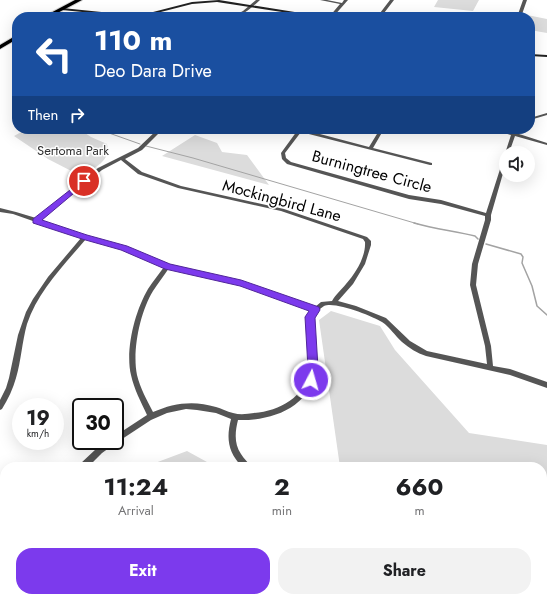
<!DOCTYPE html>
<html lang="en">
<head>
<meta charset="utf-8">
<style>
	body { margin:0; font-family:Jost,sans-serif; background:#f2f2f2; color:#202124; height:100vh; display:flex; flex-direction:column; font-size:15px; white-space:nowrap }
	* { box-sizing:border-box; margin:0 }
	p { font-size:13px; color:#757577 }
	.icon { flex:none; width:22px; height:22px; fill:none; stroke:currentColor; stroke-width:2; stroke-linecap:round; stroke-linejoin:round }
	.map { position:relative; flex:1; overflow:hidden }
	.details { position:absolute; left:0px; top:462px; width:547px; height:140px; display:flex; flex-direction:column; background:#fff; border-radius:16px 16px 0 0; box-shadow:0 4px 16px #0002 }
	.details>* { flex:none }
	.hud { position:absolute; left:12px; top:12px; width:523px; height:122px; border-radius:16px; box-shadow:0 4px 16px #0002; background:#1a4fa0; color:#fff; overflow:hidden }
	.controls { position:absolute; left:499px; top:146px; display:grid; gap:8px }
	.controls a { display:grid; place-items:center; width:36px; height:36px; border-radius:50%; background:#fff; box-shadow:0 4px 16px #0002; font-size:20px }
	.speed { position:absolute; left:12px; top:398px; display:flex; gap:8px; font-size:20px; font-weight:700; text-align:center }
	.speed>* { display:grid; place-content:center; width:52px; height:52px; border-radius:50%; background:#fff; box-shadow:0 4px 16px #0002; line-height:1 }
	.speed small { font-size:10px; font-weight:400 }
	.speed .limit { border:2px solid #111; border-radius:6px; background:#fff; color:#111 }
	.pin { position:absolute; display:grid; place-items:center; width:34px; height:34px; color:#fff; margin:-17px; border:2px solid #fff; border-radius:50%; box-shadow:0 1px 4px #0007 }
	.me { position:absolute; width:44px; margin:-22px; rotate:6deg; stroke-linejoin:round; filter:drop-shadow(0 0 3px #0008) }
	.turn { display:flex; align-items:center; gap:14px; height:84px; padding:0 16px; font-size:18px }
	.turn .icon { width:52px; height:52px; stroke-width:2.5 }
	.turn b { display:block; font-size:28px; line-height:34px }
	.then { display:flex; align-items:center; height:38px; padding:0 16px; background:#0003; gap:8px; font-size:15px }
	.eta { display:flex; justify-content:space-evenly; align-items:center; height:68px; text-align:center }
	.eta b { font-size:24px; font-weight:700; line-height:28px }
	.primary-button { display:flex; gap:8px; margin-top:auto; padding:8px 16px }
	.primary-button a { flex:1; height:46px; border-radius:16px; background:#7c3aed; color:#fff; font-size:16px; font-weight:700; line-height:46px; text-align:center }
	.primary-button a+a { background:#f2f2f2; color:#202124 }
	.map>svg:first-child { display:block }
</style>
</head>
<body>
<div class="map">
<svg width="547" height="602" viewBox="0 0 547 602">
	<rect width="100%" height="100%" fill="#fff"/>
	<path fill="#dcdcdc" d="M438,0h41l-6,11 -39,-4z
		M522,14l25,5v14l-17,-3v-13h-9z
		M21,129h58l12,8 16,7c4,18 -13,24 -26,32l-33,-17 -34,-23 11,-6z
		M195,135l22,8 5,9 25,3 22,30 -107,-29z
		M331,311l49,15 15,24 74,83 78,12v157h-192v-5h187v-130h-202l-21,-147z
		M187,451l20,11 -5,5h-49l2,-4z
		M121,597h60l4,5h-63z
		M213,597h114v5h-118z"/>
	<path fill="#a3a3a3" d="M0,540l5,1v56h39l1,5h-45z"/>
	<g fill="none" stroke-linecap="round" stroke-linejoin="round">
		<path stroke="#a3a3a3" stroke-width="1" d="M108,129l-1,2 2,2 31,11
			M146,146l47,12 225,66"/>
		<path stroke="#a3a3a3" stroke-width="1.5" d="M414,223c21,6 40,8 61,13l3,3
			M486,244l35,10 2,3 -1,6 10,23 5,20 10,9"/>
		<defs>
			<path id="primary" d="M75,0h7l-32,17h-7z
				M17,35v4l-17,10v-4z"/>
		</defs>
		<use href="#primary" stroke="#dbdbdb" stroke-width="2"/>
		<path fill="#555" fill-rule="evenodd" d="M256,0h4c-8,7 -17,17 -29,17l12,-6z
			M320,0h7l15,3 2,-3h4l-15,17h-4l11,-13z
			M390,0h4l-13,17h-4z
			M523,0h4l-6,17h-4z
			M547,113v2l-17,5v-2z
			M158,129h5l-21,21 -17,9 17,13 39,14 103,23 83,28 4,4v4l-6,19 -12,20 -15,17 18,5 30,12 24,23 17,10 60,13 -2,-18 -15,-61 2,-21 13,-44v-4l-44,-12 -32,-5 -122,-35 -5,-5 -1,-6 16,-22 -3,-2h7l68,18 11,-18h4l-11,19 59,15v2h-2l-129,-33 -16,21 1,5 5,4 118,33 32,5 45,13 25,-78 -21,-6h7l15,3 1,-3h4l-1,4 31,10v2l-32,-9 -6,17h-3v10l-15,52v5l-13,44 -2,21 15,61 2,20 17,3 37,13v6l-37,-13 -84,-19c-9,-3 -17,-8 -24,-14 -7,-6 -12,-15 -20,-20 -10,-6 -47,-21 -58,-16 -5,3 -8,8 -11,11 1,17 5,34 3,50 -4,40 -43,54 -78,53 -3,12 -4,24 3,34 3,5 7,8 10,13h-9c-14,-15 -16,-28 -11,-48l-15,-6 -19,-3 -11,-1 -19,4 -16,7 -35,23 -14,10 -14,14h-9l1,-3 16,-15 11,-8h8v-5l32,-21c-6,-13 -13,-26 -16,-40 -6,-25 4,-64 17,-86 5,-8 11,-15 16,-22l-42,-18 -36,-10c-22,26 -48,52 -59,85 -5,18 -6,37 -11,54 -3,11 -8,21 -14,31l-2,1v-10l6,-12 3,-10 9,-43 8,-23 7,-13 15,-22 33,-39 -68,-24 -13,-2v-4l16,4 20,6 62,-50 40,-20zM121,160l17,14 40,14 103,23 82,28 2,3c1,14 -9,31 -19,42 -5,6 -10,10 -14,17l-11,1 -6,5 -74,-26 -72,-17 -43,-17 -39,-11 -47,-16 62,-50zM169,268l71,17 72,25 -5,7c1,17 6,35 3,52 -5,28 -30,42 -56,44 -7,1 -14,2 -21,0 -6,-1 -12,-5 -17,-6 -22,-7 -43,-4 -63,5 -6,-12 -13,-24 -16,-37 -5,-24 3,-63 16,-84 5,-8 11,-15 16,-23z
			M447,129h4l2,3 -4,1z
			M0,509l5,1v8l-5,-1z
			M54,597h8l1,5h-8z
			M326,597h8v5h-8z"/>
		<path fill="#222" fill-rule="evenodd" d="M219,0l107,17h-11l-98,-15 -25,2 -39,10 -20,3 -71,-7 -2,-1 2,-1 69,7 22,-3 39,-10z
			M530,54l17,1v2l-17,-1z"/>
		<use href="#primary" fill="#000" fill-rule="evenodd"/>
	</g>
	<path fill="#7c3aed" stroke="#51269a" d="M84,179l2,1v3l-44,37 45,15 40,11 43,18 71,16 78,27 1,3 -5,8 3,50 -4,16 -3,1 -4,-1 -2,-4 3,-12 -3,-51 4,-6 -69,-25 -75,-17 -44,-19 -39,-11 -49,-16v-4z"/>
	<g text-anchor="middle" stroke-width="3" stroke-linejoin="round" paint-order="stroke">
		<g font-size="13" fill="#333" stroke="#fff">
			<text x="73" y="155">Sertoma Park</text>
		</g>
		<g font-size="16" fill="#000" stroke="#fff">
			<text transform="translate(372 171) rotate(15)" y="6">Burningtree Circle</text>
			<text transform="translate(282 200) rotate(15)" y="6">Mockingbird Lane</text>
		</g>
	</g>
</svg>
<div class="controls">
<a><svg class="icon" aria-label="sound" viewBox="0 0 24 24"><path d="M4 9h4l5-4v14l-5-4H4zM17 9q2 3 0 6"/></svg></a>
</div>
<div class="speed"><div>19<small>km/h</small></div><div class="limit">30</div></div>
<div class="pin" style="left:84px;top:181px;background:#d93025"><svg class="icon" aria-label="arrive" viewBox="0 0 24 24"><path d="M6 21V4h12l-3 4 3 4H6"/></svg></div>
<svg class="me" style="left:311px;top:380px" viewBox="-20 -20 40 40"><circle r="17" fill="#7c3aed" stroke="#fff" stroke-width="3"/><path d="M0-11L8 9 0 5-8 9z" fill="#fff"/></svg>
<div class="hud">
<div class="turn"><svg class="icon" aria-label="left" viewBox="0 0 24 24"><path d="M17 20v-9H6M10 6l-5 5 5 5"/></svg><div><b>110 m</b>Deo Dara Drive</div></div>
<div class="then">Then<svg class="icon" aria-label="right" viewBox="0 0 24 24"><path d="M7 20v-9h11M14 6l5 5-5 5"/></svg></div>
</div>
<section class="details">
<div class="eta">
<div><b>11:24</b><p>Arrival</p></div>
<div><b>2</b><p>min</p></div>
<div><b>660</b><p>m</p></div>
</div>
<div class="primary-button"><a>Exit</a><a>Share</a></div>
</section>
</div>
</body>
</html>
